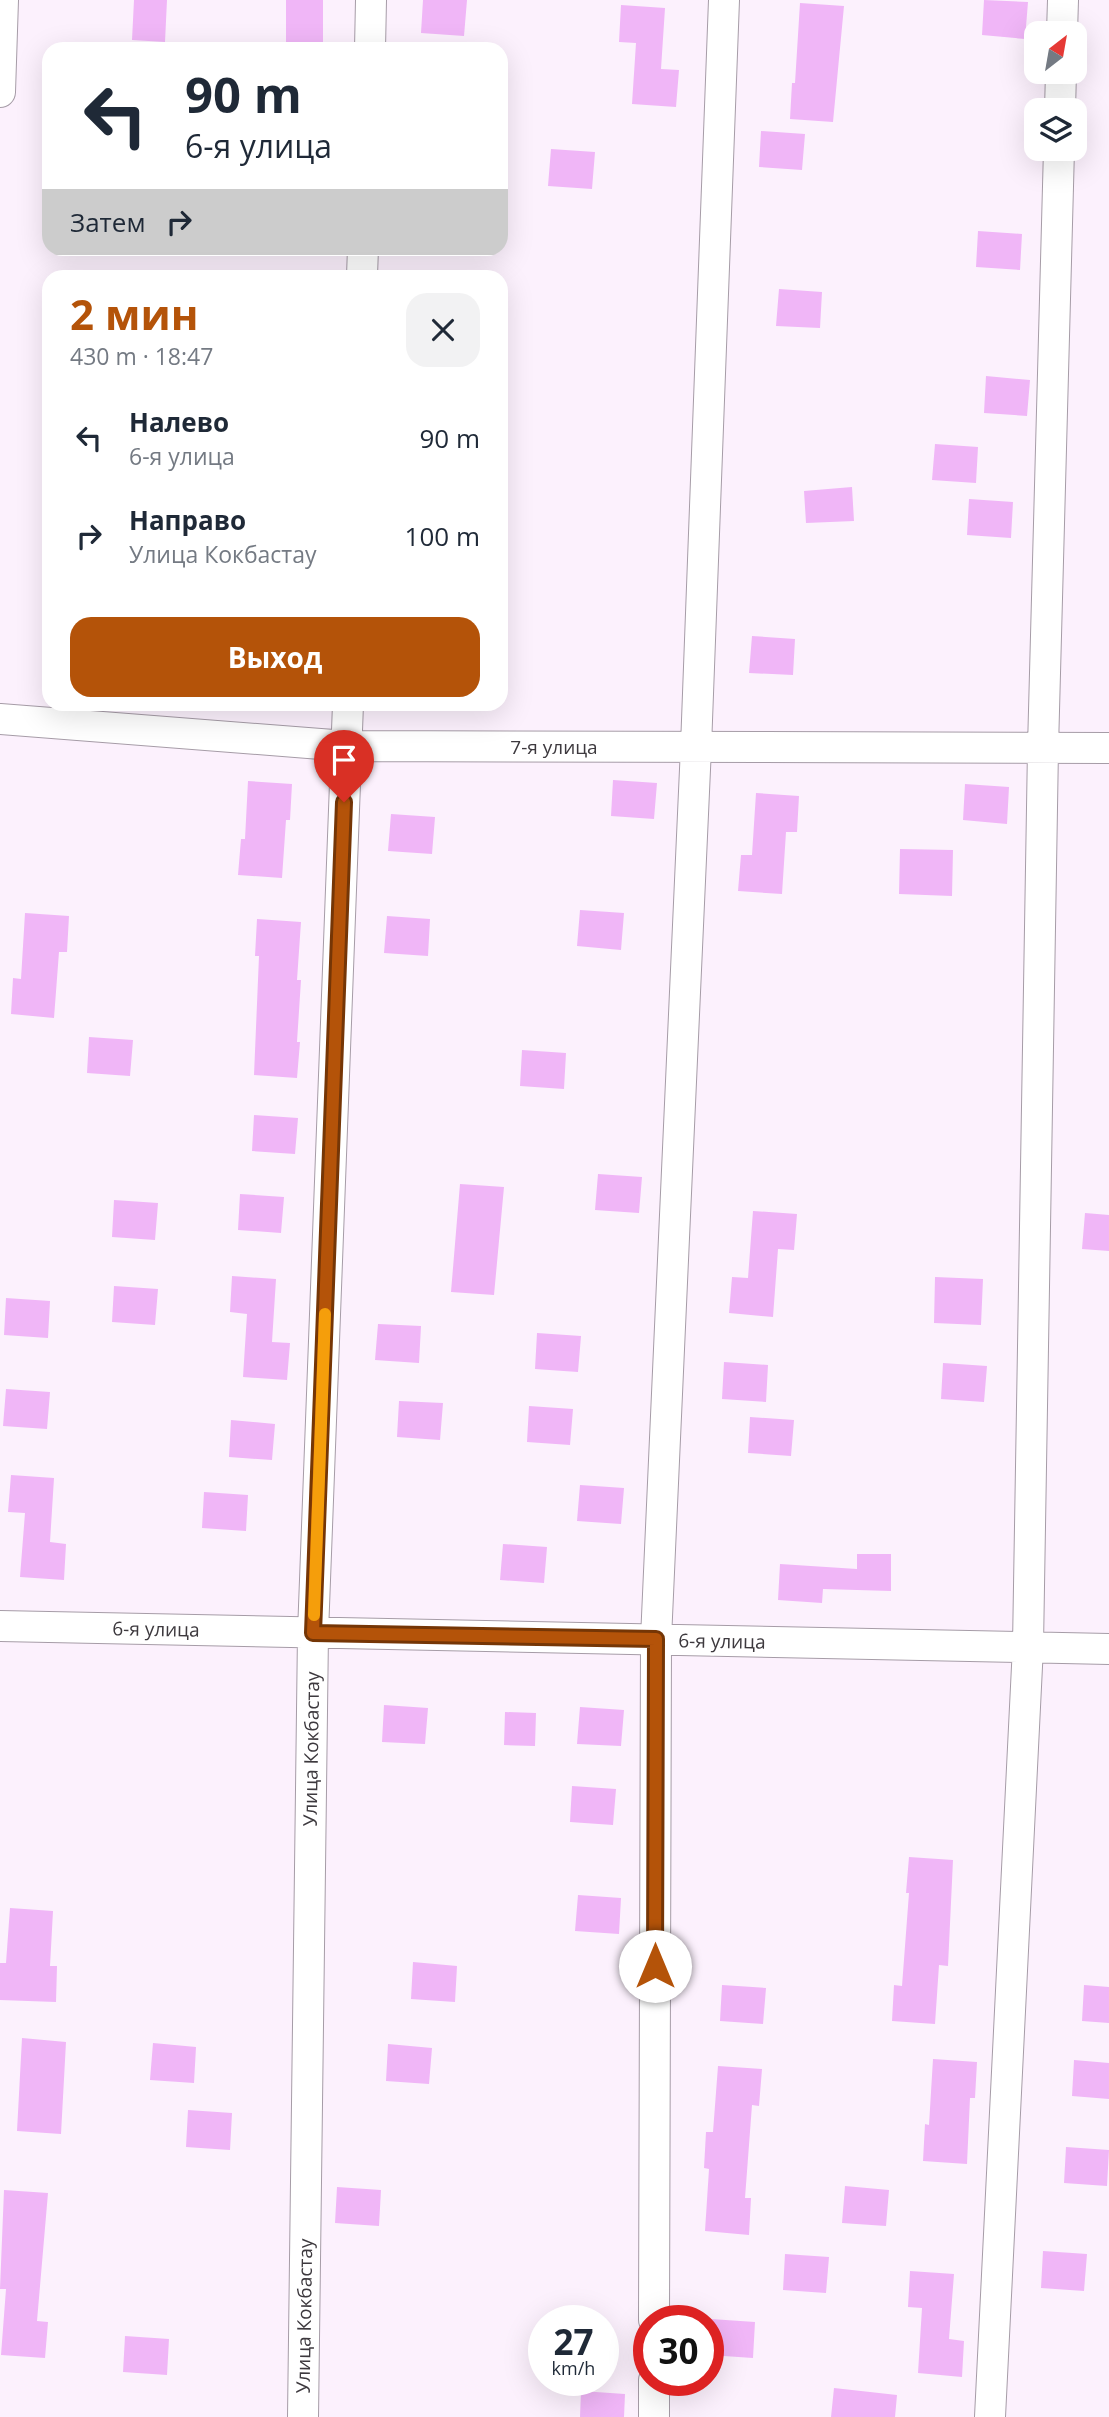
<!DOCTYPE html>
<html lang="ru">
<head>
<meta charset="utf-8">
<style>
	body { margin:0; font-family:"Open Sans",sans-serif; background:#f2f2f3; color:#1f2937; height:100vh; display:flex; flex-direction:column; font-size:26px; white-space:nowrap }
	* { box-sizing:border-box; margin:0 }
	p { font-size:23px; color:#747a83 }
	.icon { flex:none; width:38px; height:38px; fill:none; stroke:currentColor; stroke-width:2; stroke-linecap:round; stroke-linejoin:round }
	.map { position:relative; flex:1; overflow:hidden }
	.side { position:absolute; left:42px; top:270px; width:466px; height:441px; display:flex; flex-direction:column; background:#fff; border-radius:21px; box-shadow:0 7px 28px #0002 }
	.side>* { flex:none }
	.top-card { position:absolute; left:42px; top:42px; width:466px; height:214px; border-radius:21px; box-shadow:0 7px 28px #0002; background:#fff; color:#1f2937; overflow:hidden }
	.needle { width:46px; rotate:31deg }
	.tools { position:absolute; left:1024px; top:21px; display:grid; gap:14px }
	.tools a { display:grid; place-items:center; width:63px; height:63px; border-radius:14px; background:#fff; box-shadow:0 7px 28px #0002; font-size:35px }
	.speed { position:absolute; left:528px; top:2305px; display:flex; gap:14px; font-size:35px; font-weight:700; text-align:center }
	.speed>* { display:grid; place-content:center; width:91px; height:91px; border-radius:50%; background:#fff; box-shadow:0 7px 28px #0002; line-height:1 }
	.speed small { font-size:18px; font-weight:400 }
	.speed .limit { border:10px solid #d22; background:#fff; color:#111 }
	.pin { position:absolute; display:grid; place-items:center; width:60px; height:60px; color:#fff; margin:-72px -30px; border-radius:50% 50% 50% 0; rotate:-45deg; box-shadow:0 0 7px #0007 }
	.pin .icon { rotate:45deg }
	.me { position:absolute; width:77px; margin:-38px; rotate:0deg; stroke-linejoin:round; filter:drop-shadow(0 0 5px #0008) }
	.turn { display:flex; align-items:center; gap:24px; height:147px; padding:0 28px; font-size:32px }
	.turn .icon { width:91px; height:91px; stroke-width:2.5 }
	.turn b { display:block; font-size:49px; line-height:60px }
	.then { display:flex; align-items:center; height:66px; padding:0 28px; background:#0003; gap:14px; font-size:26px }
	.round { display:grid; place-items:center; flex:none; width:74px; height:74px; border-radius:21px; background:#f2f2f3 }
	.head { display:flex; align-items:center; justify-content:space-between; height:119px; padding:0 28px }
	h1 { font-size:42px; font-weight:700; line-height:52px; color:#b45309 }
	.button { display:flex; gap:14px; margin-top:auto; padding:14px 28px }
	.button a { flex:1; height:80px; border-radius:21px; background:#b45309; color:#fff; font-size:28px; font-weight:700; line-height:80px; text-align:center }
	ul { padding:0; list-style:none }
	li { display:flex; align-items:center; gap:21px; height:98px; padding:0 28px }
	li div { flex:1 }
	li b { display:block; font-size:26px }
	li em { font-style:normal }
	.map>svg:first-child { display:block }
</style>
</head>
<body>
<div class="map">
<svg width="1109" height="2417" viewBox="0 0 1109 2417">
	<rect width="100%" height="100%" fill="#fcf1fd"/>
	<path fill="#f0b6f7" d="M134,0h33l-2,42 -33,-2z
		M286,0h37v49h-37z
		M423,0h44l-3,36 -43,-3z
		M984,0l44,2 -3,37 -43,-4z
		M800,3l44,3 -11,116 -43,-3 2,-36h3z
		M621,5l44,3 -4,61 18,1 -3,37 -44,-3 4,-61 -17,-1z
		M761,131l44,3 -3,36 -43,-3z
		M551,149l44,3 -3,37 -44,-3z
		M978,231l44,3 -2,36 -44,-3z
		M779,289l43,3 -2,36 -44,-2z
		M986,376l44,4 -3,36 -43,-3z
		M935,444l43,3 -2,36 -44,-3z
		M852,487l2,34 -48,2 -2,-32z
		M969,499l44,3 -2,36 -44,-3z
		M752,636l43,3 -2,36 -44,-2z
		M613,780l44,3 -3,36 -43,-3z
		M248,781l44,3 -2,36h-4l-4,58 -44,-3 3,-36h4z
		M965,784l44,3 -2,37 -44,-4z
		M756,793l43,3 -2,36h-11l-4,62 -44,-3 3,-36h11z
		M391,814l44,3 -3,37 -44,-3z
		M900,849l53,1 -1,46 -53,-2z
		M580,910l44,3 -3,37 -44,-4z
		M25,913l44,3 -2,36h-8l-5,66 -43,-4 2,-36 8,1z
		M387,916l43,3 -2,37 -44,-3z
		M257,919l44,3 -4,58h4l-4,62h3l-3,36 -43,-3 5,-119h-4z
		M89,1037l44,3 -3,36 -43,-3z
		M522,1050l44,3 -2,36 -44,-3z
		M254,1115l44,3 -3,36 -43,-3z
		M598,1174l44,3 -3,36 -44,-3z
		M460,1184l44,3 -10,108 -43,-3z
		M240,1194l44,3 -3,36 -43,-3z
		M114,1200l44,3 -3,37 -43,-3z
		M753,1211l44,3 -3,36 -16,-1 -5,68 -44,-4 3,-36 16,1z
		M1085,1213l24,2v36l-27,-2z
		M232,1276l44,3 -4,63 18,1 -3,37 -44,-3 4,-63 -17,-2z
		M935,1277l48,2 -2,46 -47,-2z
		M114,1286l44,3 -3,36 -43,-3z
		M6,1298l44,3 -2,37 -44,-3z
		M378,1324l43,2 -2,37 -44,-3z
		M537,1333l44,3 -3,36 -43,-3z
		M724,1362l44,3 -2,37 -44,-3z
		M943,1363l44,3 -3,36 -43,-3z
		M6,1389l44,3 -3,37 -44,-3z
		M399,1401l44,2 -3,37 -43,-3z
		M529,1406l44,3 -3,36 -43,-3z
		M750,1417l44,3 -3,36 -43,-3z
		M231,1420l44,4 -3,36 -43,-3z
		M11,1475l43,3 -4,64 16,2 -2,36 -44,-3 5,-64 -17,-1z
		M580,1485l44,3 -3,36 -44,-3z
		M204,1492l44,3 -2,36 -44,-3z
		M503,1544l44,3 -3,36 -44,-3z
		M857,1554h34v37l-68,-2 -1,14 -44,-3 2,-36 77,5z
		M384,1705l44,3 -3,36 -43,-2z
		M580,1707l44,3 -3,36 -44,-2z
		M505,1712l31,1 -1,33 -31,-1z
		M572,1786l44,3 -3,36 -43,-3z
		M909,1857l44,3 -5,106 -9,-1 -4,59 -43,-3 2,-36 8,1 7,-93h-3z
		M578,1895l43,3 -2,36 -44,-3z
		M10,1908l43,3 -3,55h7l-1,36 -56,-2v-37h6z
		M413,1962l44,4 -2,36 -44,-3z
		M722,1985l44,3 -3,36 -43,-3z
		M1084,1985l25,2v36l-27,-2z
		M22,2038l44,4 -5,92 -44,-3z
		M153,2043l43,4 -2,36 -44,-3z
		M388,2044l44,4 -3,36 -43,-3z
		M933,2059l44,3 -2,36h-5l-3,66 -44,-3 2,-37 4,1z
		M1074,2060l35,3v36l-37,-3z
		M718,2066l44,3 -3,37 -7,-1 -7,93h6l-2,37 -44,-4 4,-62 -5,-1 2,-36h7z
		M188,2110l44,3 -2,37 -44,-3z
		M1066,2147l43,3 -2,36 -43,-3z
		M845,2186l44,4 -3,36 -44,-3z
		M337,2187l44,3 -2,36 -44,-3z
		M4,2190l44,3 -11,128 11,1 -3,36 -44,-3 5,-66h-6z
		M1043,2251l44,3 -3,37 -43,-3z
		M785,2254l44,3 -3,36 -43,-3z
		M910,2271l44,3 -5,65 15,2 -2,36 -44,-4 4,-65 -14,-1z
		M711,2319l44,3 -2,36 -44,-3z
		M125,2336l44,3 -2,36 -44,-3z
		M834,2388l63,7 -2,22h-64z
		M581,2391l44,3 -1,23h-44z"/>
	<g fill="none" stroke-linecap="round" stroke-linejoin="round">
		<defs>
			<path id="minor" d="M1062,33l1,-33
				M370,49l1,-49
				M0,92l3,-92
				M1060,110l1,-38
				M362,276l1,-28
				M0,719l346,27 763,2
				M0,1626l1109,23
				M654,2320l2,-681 40,-892 28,-747
				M303,2417l10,-784 35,-929
				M654,2417v-37
				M990,2417l38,-771 15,-898 16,-599"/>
		</defs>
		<use href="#minor" stroke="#a69ca7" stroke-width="32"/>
		<use href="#minor" stroke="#fff" stroke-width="30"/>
	</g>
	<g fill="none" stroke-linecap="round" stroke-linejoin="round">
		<defs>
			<path id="route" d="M344,802l-31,831 343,6 -1,327"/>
		</defs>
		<use href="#route" stroke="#753606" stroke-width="18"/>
		<use href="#route" stroke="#b45309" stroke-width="12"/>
		<path stroke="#f59e0b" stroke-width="12" d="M314,1615l11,-301"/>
	</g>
	<g text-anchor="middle" stroke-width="6" stroke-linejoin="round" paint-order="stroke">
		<g font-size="19" fill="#3d393e" stroke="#fff">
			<text x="554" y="754">7-я улица</text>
			<text transform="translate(156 1629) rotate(1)" y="7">6-я улица</text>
			<text transform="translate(722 1641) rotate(1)" y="7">6-я улица</text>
			<text transform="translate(311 1749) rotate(-89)" y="7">Улица Кокбастау</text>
			<text transform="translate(304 2316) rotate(-89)" y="7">Улица Кокбастау</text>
		</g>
	</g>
</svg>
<div class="tools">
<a><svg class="needle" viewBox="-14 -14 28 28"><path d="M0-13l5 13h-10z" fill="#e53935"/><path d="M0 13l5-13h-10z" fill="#747a83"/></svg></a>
<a><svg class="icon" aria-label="layers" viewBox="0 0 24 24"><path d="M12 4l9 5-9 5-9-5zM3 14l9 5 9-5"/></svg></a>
</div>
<div class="speed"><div>27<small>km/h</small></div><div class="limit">30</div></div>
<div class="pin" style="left:344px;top:802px;background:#d93025"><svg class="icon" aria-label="arrive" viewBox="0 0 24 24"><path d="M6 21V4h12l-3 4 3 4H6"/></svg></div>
<svg class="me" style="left:655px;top:1966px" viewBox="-20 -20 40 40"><circle r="19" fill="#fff"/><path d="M0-13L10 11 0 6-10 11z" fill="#b45309"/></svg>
<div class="top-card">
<div class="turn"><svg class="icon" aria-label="left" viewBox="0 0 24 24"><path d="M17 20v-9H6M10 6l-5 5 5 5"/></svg><div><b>90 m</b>6-я улица</div></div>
<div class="then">Затем<svg class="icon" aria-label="right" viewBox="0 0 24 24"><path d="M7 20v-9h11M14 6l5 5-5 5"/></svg></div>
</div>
<section class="side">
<div class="head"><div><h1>2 мин</h1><p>430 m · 18:47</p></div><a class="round"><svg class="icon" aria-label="close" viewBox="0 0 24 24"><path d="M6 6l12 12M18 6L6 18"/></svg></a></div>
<ul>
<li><svg class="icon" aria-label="left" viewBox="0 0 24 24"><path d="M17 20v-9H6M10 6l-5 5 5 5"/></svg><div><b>Налево</b><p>6-я улица</p></div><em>90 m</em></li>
<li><svg class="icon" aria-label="right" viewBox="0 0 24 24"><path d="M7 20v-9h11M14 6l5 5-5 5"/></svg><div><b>Направо</b><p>Улица Кокбастау</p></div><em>100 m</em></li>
</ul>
<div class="button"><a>Выход</a></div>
</section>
</div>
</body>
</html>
